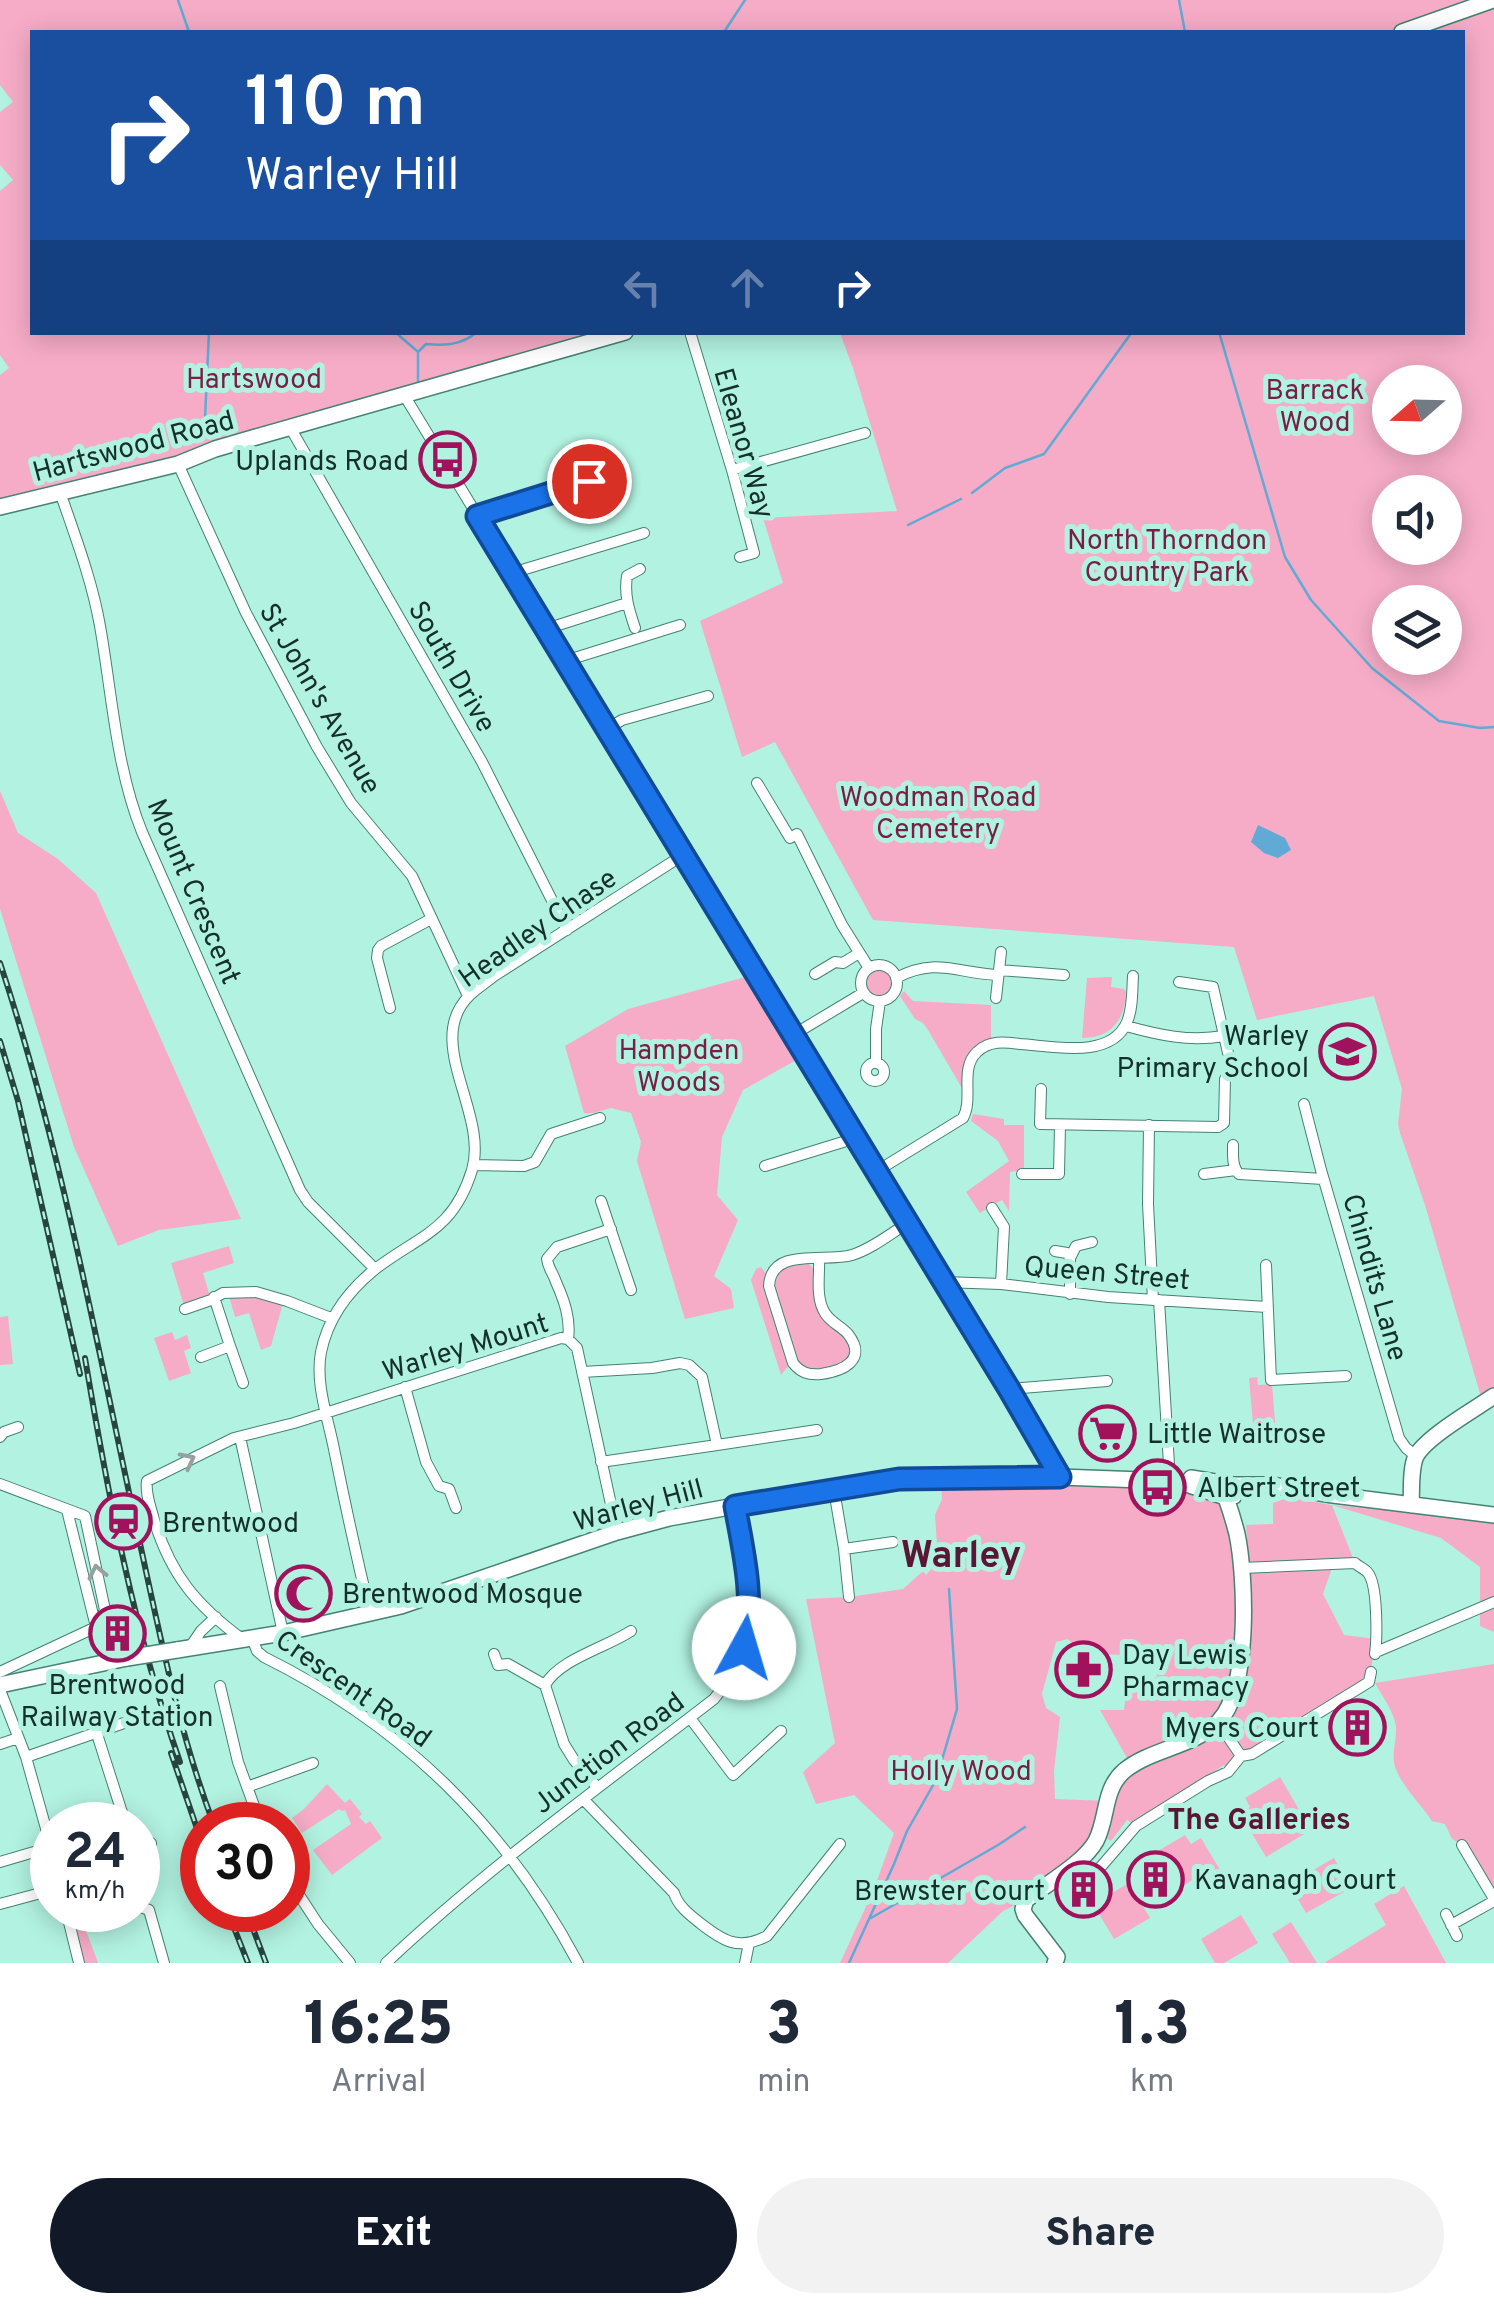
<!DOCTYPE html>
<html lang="en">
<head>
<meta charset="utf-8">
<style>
	body { margin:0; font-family:Overpass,sans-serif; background:#f2f2f3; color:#1f2937; height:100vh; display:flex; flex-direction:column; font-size:38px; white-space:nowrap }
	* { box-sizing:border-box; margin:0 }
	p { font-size:32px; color:#747a83 }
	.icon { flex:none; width:55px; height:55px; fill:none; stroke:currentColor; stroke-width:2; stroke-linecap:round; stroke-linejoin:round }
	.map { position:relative; height:1963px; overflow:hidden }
	.side { display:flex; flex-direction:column; background:#fff; flex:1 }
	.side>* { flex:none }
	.hud { position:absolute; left:30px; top:30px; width:1435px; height:305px; border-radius:0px; box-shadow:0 5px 25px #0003; background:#1a4fa0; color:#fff; overflow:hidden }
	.needle { width:65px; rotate:250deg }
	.buttons { position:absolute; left:1372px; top:365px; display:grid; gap:20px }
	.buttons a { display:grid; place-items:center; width:90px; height:90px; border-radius:50%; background:#fff; box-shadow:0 5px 25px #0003; font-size:50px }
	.speed { position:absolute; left:30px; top:1802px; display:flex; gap:20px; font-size:50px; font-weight:700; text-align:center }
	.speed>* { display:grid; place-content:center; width:130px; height:130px; border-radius:50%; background:#fff; box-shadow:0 5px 25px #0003; line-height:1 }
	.speed small { font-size:25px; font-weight:400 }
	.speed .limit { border:15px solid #d22; background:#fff; color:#111 }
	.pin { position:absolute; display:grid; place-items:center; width:85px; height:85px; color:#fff; margin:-42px; border:5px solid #fff; border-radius:50%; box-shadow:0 2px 10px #0007 }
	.me { position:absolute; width:110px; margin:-55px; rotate:6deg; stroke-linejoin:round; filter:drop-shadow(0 0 8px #0008) }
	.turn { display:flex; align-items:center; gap:35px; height:210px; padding:0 50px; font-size:45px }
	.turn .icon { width:130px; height:130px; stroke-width:2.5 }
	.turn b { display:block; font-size:70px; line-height:85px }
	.lanes { display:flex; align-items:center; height:95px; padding:0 50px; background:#0003; justify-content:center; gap:50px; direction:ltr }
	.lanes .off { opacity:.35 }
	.eta { display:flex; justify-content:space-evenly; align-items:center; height:170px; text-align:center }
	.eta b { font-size:60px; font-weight:800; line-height:70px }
	.button { display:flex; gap:20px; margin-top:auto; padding:20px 50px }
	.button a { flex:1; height:115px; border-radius:60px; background:#111827; color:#fff; font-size:40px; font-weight:800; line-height:115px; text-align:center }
	.button a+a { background:#f2f2f3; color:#1f2937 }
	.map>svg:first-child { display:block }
</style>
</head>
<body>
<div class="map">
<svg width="1494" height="1963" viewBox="0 0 1494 1963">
	<rect width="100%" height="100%" fill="#b2f2e1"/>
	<path fill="#f6acc6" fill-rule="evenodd" d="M0,0h1494v1396l-11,8 -58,-199 -25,-72 -2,-9 4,-35 -28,-93 -117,24 -23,-73 -361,-27 -98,-178 -33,15 -42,-136 83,-38 -20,-65 134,-7 -44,-143 -13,-35 622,-1v-300h-1430v300l595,1 -627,174v-132l9,-7 -9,-13v-164l13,-11 -13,-15v-53l13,-10 -13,-17zM1390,382h55v56h-55zM1390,492h55v56h-55zM1390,602h55v56h-55z
		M0,791l18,42 40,26 38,34 145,326 -82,11 -41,16 -44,-99 -74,-238z
		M864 982a14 14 0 1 1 28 0a14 14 0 1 1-28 0Z
		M749,976l51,82 -57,32 -21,47 -5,58 21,25 -24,56 17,13 3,19 -49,11 -48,-158 4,-19 -10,-29 -20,-5 -18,5h-9l-19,-67 63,-37z
		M1112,977l-1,10 13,2 2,3c-1,28 -15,46 -44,46l5,-60z
		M904,991l9,10 78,4v38l-18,12 -7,40 -38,-65 -5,-7 -8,-4 -15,-23z
		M973,1114l31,5v6h20v45l-14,2 -1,39 -7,-11 -22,13 -14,-21 43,-31 -11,-20 -27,-20z
		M229,1246l5,17 -31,10 8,27 -26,9 -14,-46z
		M805,1262c19,10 5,21 11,36 5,14 26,33 34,48l-3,15c-16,7 -36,14 -49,1l-24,-75 6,-17z
		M761,1267l6,8 23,89 -9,11 -30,-95 5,-11z
		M229,1296l28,1 26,6 -12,43 -10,4 -12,-37 -14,4z
		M8,1316l5,48 -13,1v-48z
		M172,1332l3,8 12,-5 4,13 -7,3 7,22 -22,8 -15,-43z
		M1257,1377l1,8 14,-1 4,50 -22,1 -5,-57z
		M941,1477l229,4 59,24 20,62 -3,-42 27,-1v-21l17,-6 41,8 163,15v112l-14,-6v-59l-39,-29 -109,-33 23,58 -22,2 -10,29 21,41 32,4 -7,43 -117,72 -24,18 -4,-7 -92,58 -5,-3 -16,21 -12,-8 -73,67 -23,11 -55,52h-108l34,-74 20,-56 -40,-38 -38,9 -13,-32 32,-29 -29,-144 43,-2 54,-8 20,-18 3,4 12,-14 -3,-46 7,-16zM1068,1639l8,8 21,4 1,3 27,1v10l28,-6 4,18 -30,8 -3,25h-24l31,55 -24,36 -52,-2 -1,-28 6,-54 -14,-9 -4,-14 14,-52z
		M1494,1664v235l-32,-54 -10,-6 -7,-15 -13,-3c-12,-18 -29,-33 -37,-54 -4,-13 2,-27 1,-40 -2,-16 -14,-31 -21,-44z
		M1280,1777l31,53 -45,27 -26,-44 10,-6 -5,-9z
		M327,1784l18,19 5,-4 12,15 -3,3 7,7 4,-3 12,17 -50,37 -19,-25 38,-26 -6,-14 -3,1 -3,-2 -37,24 -10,-15 12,-9z
		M1185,1835l6,9 10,-6 25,42 -22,10 -7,-13 -22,14 -22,-37z
		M1334,1858l17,30 -45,25 -17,-29z
		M1129,1883l21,35 -36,21 -21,-35z
		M1404,1886l42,77h-122l62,-38 -12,-21z
		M80,1914l18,49h-19l-11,-42z
		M1241,1915l17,28 -34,20h-9l-14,-24z
		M1291,1922l26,41h-27l-18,-29z"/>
	<path fill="#61aad6" d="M1258,825l27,13 6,12 -13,8 -14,-5 -13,-11z"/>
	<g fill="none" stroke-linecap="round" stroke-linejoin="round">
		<path stroke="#61aad6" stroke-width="2.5" d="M178,0l11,32
			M1179,0l6,32
			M724,32l21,-32
			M395,332l22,19
			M1219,332l66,225 26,43 61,68 67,53 41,7 14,-1
			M418,382v-30l8,-8c18,2 36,1 51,-12
			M204,439l5,-107
			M972,493l33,-25 39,-14 88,-122
			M908,525l53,-26
			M871,1918l127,-73 27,-18
			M849,1963l45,-99 13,-33 29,-51 21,-71 -8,-120"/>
		<defs>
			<path id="street" d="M690,332l42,138 22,83 -14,4
				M404,395l504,828 152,254
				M291,429l191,333 85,168
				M178,464l68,149 71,134 34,56 61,73 56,120
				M732,470l133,-37
				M574,485l7,25
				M60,492c15,44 32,88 40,134 12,68 16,142 42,206l158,358 8,12 67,67
				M477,515l120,-36 7,24
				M512,573l132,-40
				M635,628c-6,-18 -11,-33 -8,-52l13,-7
				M546,629l81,-26
				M565,661l115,-36
				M607,729l15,-9 86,-24
				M757,783l33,55 7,-4 45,91 27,43
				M861 983a18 18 0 1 1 36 0a18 18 0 1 1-36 0Z
				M1000,970l64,5
				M815,974l20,-12 8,1 16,-10
				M896,978c40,-21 60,-5 101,-3
				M1179,982l34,5 15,66
				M996,998l5,-46
				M390,1008l-13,-50 1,-8 3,-4 50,-27
				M1126,1026c33,9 63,16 98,10
				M793,1035l70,-42
				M876,1063v-34l4,-28
				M866 1072a9 9 0 1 1 18 0a9 9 0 1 1-18 0Z
				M1041,1089l-1,35 178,3 6,-4 1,-44
				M1304,1104l17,66 78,268 7,10 10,8
				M1149,1125l-1,79 5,96
				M1233,1145c0,10 -1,22 6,29l84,5
				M473,1165l51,1 11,-4 16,-28 49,-16
				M765,1166l91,-28
				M877,1171l86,-53c11,-20 -4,-49 14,-66 12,-12 28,-10 43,-8 32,2 91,16 107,-22 6,-14 5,-31 6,-46
				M1022,1174h37l1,-49
				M1204,1174l32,-4
				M601,1201l30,89
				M992,1208l12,19 -3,57
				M1055,1251l12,2 3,5
				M819,1258c1,16 -4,40 6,55 5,9 16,13 23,21 20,26 -5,37 -27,40 -13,1 -20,-1 -28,-11l-24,-77c2,-40 57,-23 83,-31 20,-6 39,-22 56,-32
				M1266,1265l5,115 75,-4
				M943,1282l58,2 107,13 159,10
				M1070,1294v-36l6,-12 16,-4
				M1159,1300l11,181
				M185,1309l26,-9 12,-7 33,-1 31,9 44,17
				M568,1339c3,-20 -4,-39 -12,-57 -3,-9 -8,-14 -9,-23l10,-12 54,-18
				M230,1346l13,37
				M201,1357l29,-11 -16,-49
				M582,1372l70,-4 28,-5 9,2 13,12 15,68 -116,17
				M405,1387l21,75 13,24 10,3 7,19
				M1009,1389l98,-8
				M0,1437l4,-5 14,-5
				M240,1437l43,196
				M717,1445l100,-15
				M0,1484l85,32 20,94 -9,17
				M834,1490l10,59 5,48
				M67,1510l29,117
				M844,1549l49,-7
				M1241,1568l114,-5c4,4 10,6 13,10 10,12 9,66 7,81
				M370,1613c-13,-54 -25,-109 -36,-164 -6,-31 -19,-65 -13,-97 7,-34 26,-60 53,-82 45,-35 79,-38 98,-100 17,-57 -50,-129 -2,-175 7,-7 17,-13 24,-19l189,-121
				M252,1638l5,13 7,6c139,69 241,169 314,306
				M242,1639c-46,-34 -71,-64 -88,-119 -3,-13 -9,-26 -7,-39l87,-43 60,-15 267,-85 7,1 9,9 40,184
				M190,1647l11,-16 15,-14
				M1376,1652l118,-50
				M494,1654l4,11 10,-1 37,21
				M0,1672l96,-45
				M220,1686l18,76 23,63
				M0,1690l26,67 26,93
				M690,1718l43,57 48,-44
				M1218,1722l23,34 11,-2 117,-72 2,-10
				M96,1731l30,94
				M0,1744l18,-6
				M26,1757l98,-34
				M247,1787l66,-24
				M597,1787l-23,-27 -10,-16 -19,-59c15,-26 60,-37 86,-54
				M583,1799l91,94c4,13 16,22 26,30 23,18 38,28 67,13l73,-92
				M1462,1845l32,54
				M138,1846l13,-3
				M0,1862l51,-15
				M1099,1869l37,-43 72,-45 20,-9 13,-16
				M288,1878l30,46 32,39
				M0,1904l52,-14
				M138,1906l11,4 15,53
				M66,1910l13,53
				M1446,1914l11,22
				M1451,1925l43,-24
				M386,1963c103,-97 217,-178 328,-264 53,-65 33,-119 21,-193
				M745,1963l4,-20"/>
			<path id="secondary" d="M1402,32l91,-32
				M0,507l178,-43 37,-15 41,-12 369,-105
				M1191,1478l42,7h38l62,10 161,20
				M1411,1505c1,-14 -1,-36 5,-49 10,-19 59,-47 78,-60
				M177,1650l106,-17 118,-27 216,-74 52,-14 66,-12 164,-27 161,-2 110,4 16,3 42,14 6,-2
				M0,1685l127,-27
				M1055,1963l2,-6 -32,-42 -2,-6 3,-9c20,-16 58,-37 70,-59 12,-23 7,-52 28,-70 26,-22 72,-25 95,-50 31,-32 27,-144 18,-187 -3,-12 -7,-25 -11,-36"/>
		</defs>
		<use href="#street" stroke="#448273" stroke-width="12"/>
		<use href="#secondary" stroke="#448273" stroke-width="18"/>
		<use href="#street" stroke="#fff" stroke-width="10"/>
		<use href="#secondary" stroke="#fff" stroke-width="15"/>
		<defs>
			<path id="rail" d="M0,963c62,187 97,383 139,576 21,96 40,194 75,286
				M0,1041l18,60 62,273
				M85,1358c23,137 49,273 95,404
				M171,1753l31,90
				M227,1910l21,53
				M246,1910l20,53"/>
		</defs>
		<use href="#rail" stroke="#27453e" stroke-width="6"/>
		<use href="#rail" stroke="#b2f2e1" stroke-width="2.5" stroke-dasharray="8" stroke-linecap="butt"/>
		<defs>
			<path id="secondary-bridge" d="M127,1658l50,-8"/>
		</defs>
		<use href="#secondary-bridge" stroke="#448273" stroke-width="18" stroke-linecap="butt"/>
		<use href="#secondary-bridge" stroke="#fff" stroke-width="15"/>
	</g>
	<defs><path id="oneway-chevron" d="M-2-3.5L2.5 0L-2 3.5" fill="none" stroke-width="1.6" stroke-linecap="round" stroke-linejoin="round" transform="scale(2.5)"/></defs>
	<g stroke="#96a19f">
		<use href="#oneway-chevron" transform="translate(188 1460) rotate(-27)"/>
		<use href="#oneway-chevron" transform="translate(97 1572) rotate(-102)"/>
	</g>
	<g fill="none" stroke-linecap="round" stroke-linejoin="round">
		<defs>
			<path id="route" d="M589,481l-112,35 532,873 51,88 -161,2 -164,27c9,48 20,94 9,142"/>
		</defs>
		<use href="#route" stroke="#114b97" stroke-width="25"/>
		<use href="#route" stroke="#1a73e8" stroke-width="18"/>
	</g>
	<defs>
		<symbol id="bus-ring" viewBox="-11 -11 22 22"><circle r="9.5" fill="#b2f2e1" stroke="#a0125c" stroke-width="1.5"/><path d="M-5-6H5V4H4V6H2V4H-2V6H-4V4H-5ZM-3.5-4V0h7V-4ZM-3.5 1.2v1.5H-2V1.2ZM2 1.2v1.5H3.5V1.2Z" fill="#a0125c"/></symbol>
		<symbol id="school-ring" viewBox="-11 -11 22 22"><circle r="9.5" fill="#b2f2e1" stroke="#a0125c" stroke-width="1.5"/><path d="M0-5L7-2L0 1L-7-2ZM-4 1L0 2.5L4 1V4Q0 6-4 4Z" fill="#a0125c"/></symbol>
		<symbol id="supermarket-ring" viewBox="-11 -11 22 22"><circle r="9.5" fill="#b2f2e1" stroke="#a0125c" stroke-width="1.5"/><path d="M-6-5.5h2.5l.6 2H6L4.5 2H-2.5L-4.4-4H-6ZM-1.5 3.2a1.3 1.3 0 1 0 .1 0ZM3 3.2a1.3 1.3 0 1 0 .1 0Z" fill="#a0125c"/></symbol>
		<symbol id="station-ring" viewBox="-11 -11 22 22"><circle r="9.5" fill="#b2f2e1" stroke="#a0125c" stroke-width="1.5"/><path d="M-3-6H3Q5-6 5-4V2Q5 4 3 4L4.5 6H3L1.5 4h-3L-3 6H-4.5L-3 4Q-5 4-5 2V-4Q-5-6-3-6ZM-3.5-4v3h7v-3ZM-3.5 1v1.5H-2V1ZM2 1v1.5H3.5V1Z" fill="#a0125c"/></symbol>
		<symbol id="mosque-ring" viewBox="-11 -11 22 22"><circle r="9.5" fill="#b2f2e1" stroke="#a0125c" stroke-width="1.5"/><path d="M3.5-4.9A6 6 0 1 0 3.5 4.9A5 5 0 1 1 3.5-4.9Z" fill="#a0125c"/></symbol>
		<symbol id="building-ring" viewBox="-11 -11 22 22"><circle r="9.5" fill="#b2f2e1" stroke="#a0125c" stroke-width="1.5"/><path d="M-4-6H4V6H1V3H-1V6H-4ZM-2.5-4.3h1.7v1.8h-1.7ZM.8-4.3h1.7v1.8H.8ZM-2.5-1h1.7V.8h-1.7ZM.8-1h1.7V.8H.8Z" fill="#a0125c"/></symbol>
		<symbol id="pharmacy-ring" viewBox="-11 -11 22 22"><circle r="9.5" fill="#b2f2e1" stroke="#a0125c" stroke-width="1.5"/><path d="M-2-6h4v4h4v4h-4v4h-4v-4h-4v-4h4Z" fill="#a0125c"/></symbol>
	</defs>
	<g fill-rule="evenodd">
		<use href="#bus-ring" x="416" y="428" width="63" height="63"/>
		<use href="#school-ring" x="1316" y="1020" width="63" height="63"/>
		<use href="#supermarket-ring" x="1076" y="1402" width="63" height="63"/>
		<use href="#bus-ring" x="1126" y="1456" width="63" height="63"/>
		<use href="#station-ring" x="92" y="1490" width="63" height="63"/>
		<use href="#mosque-ring" x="272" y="1562" width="63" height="63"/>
		<use href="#building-ring" x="86" y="1602" width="63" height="63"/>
		<use href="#pharmacy-ring" x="1052" y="1638" width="63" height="63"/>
		<use href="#building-ring" x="1326" y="1696" width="63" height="63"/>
		<use href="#building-ring" x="1124" y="1848" width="63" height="63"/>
		<use href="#building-ring" x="1052" y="1858" width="63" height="63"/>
	</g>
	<g text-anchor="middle" stroke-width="10" stroke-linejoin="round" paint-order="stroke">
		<g font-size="28" fill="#781f48" stroke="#b2f2e1">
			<text x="254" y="388">Hartswood</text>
			<text x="1315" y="399">Barrack<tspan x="1315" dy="32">Wood</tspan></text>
			<text x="1167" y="549">North Thorndon<tspan x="1167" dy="32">Country Park</tspan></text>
			<text x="938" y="806">Woodman Road<tspan x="938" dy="32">Cemetery</tspan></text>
			<text x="679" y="1059">Hampden<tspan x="679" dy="32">Woods</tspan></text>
			<text x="961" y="1780">Holly Wood</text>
		</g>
		<g font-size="28" fill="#152f29" stroke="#b2f2e1">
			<text transform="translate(745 443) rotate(74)" y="10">Eleanor Way</text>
			<text transform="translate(133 445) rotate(-15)" y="10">Hartswood Road</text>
			<text transform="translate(453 666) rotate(60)" y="10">South Drive</text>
			<text transform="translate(321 698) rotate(60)" y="10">St John's Avenue</text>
			<text transform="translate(195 891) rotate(67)" y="10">Mount Crescent</text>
			<text transform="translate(537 927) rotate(-35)" y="10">Headley Chase</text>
			<text transform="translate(1107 1272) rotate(5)" y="10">Queen Street</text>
			<text transform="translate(1376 1277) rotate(74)" y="10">Chindits Lane</text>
			<text transform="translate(465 1346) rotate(-17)" y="10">Warley Mount</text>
			<text transform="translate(638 1504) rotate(-15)" y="10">Warley Hill</text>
			<text transform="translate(354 1688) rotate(35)" y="10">Crescent Road</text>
			<text transform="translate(608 1752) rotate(-37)" y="10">Junction Road</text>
		</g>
		<g font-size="28" fill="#152f29" stroke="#b2f2e1" text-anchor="start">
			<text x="409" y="470" text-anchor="end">Uplands Road</text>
			<text x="1309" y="1045" text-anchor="end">Warley<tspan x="1309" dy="32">Primary School</tspan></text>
			<text x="1147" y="1443">Little Waitrose</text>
			<text x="1197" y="1497">Albert Street</text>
			<text x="162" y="1532">Brentwood</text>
			<text x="342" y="1603">Brentwood Mosque</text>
			<text x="1122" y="1664">Day Lewis<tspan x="1122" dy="32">Pharmacy</tspan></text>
			<text x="117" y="1694" text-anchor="middle">Brentwood<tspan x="117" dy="32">Railway Station</tspan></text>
			<text x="1319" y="1737" text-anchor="end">Myers Court</text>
			<text x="1194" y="1889">Kavanagh Court</text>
			<text x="1045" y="1900" text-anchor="end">Brewster Court</text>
		</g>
		<g font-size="30" font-weight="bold" fill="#591735" stroke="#b2f2e1">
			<text x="1259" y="1829">The Galleries</text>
		</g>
		<g font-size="38" font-weight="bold" fill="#591735" stroke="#b2f2e1">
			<text x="961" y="1567">Warley</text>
		</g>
	</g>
</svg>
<div class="buttons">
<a><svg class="needle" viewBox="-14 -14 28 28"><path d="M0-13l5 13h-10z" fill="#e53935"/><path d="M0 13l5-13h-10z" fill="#747a83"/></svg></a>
<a><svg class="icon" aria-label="sound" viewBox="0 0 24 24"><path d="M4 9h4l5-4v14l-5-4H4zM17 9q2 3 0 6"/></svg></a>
<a><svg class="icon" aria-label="layers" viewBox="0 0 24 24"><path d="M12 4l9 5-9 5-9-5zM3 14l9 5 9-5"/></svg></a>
</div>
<div class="speed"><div>24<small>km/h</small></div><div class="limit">30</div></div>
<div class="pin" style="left:589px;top:481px;background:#d93025"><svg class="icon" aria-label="arrive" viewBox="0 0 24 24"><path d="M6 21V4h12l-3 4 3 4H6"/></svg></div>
<svg class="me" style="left:744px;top:1648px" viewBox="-20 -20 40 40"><circle r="19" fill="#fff"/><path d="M0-13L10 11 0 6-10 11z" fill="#1a73e8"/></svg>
<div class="hud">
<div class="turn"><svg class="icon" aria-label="right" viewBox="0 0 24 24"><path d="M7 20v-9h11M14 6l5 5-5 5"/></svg><div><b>110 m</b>Warley Hill</div></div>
<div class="lanes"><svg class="icon off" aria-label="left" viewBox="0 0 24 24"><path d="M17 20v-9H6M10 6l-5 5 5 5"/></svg><svg class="icon off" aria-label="ahead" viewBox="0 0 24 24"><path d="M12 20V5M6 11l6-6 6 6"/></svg><svg class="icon" aria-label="right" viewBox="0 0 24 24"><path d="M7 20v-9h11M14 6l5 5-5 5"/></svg></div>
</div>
</div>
<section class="side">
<div class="eta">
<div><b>16:25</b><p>Arrival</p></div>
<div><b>3</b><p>min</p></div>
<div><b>1.3</b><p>km</p></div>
</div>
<div class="button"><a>Exit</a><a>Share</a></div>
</section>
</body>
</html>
